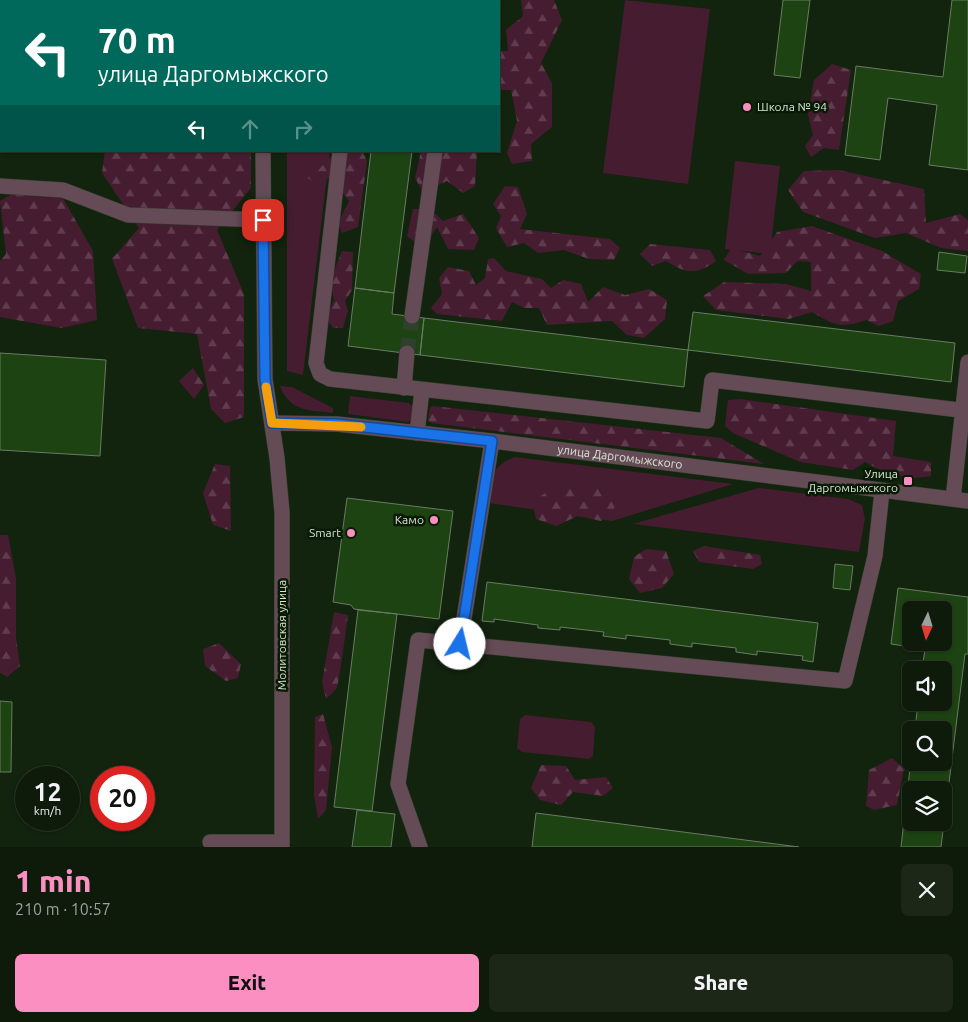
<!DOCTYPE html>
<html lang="en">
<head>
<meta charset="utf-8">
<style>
	body { margin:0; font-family:Ubuntu,sans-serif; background:#1c2718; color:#f1f3f6; height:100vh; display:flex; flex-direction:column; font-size:19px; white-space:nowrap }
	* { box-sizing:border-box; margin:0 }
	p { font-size:16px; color:#9ba19c }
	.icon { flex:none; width:28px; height:28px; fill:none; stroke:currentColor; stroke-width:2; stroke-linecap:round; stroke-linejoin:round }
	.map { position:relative; height:847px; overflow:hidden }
	.drawer { display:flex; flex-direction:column; background:#0e1a0a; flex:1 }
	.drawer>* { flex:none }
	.guide { position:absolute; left:0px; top:0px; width:500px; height:152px; box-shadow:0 1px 4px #0004,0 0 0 1px #2e382b; background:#00695c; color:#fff; overflow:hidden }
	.needle { width:32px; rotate:184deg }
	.controls { position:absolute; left:902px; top:601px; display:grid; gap:10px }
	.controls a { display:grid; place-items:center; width:50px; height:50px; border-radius:8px; background:#0e1a0a; box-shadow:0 1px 4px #0004,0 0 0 1px #2e382b; font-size:25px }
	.speed { position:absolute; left:15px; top:766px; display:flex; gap:10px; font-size:25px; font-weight:700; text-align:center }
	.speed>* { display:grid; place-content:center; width:65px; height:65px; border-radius:50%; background:#0e1a0a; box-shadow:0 1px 4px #0004,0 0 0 1px #2e382b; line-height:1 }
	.speed small { font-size:12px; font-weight:400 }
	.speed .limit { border:8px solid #d22; background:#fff; color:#111 }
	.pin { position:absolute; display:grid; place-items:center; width:42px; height:42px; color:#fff; margin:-21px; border-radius:10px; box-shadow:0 2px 8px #0006 }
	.me { position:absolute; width:55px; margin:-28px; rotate:9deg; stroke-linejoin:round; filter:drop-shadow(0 0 4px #0008) }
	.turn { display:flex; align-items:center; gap:18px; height:105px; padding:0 15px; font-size:22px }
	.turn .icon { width:65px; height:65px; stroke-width:2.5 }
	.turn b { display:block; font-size:35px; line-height:42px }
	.lanes { display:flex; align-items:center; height:48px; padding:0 15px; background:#0003; justify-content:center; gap:25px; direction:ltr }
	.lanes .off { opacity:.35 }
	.round { display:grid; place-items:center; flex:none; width:52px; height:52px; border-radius:8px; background:#1c2718 }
	.headline { display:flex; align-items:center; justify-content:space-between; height:85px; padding:0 15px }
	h1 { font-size:30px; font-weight:800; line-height:38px; color:#fc8fc2 }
	.action { display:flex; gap:10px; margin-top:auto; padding:10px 15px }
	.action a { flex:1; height:58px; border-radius:8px; background:#fc8fc2; color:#111; font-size:20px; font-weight:800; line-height:58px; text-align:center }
	.action a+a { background:#1c2718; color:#f1f3f6 }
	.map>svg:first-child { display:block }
</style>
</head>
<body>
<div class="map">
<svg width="968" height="847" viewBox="0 0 968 847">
	<defs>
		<pattern id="forest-firs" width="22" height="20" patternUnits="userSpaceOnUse" patternTransform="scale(1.25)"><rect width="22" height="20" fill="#461c31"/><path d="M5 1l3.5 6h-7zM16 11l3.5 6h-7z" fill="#603d4e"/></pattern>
	</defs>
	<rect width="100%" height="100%" fill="#12230e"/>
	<path fill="#461c31" d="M625,0l85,9 -22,175 -85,-11z
		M287,151h43l-27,224 -16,-4z
		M735,161l45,5 -10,88 -45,-5z
		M280,386l12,1 41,21v5c-24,-3 -43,-1 -53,-27z
		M350,396l59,7 3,3v13l-4,3 -60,-8z
		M515,457l218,27 -121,37 -123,-18c4,-25 0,-36 26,-46z
		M759,488l89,11 14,6 3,14 -6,33 -226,-28z
		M525,715l66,7 4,5 -2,29 -4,3 -67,-7 -5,-4 3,-29z"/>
	<path fill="url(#forest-firs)" d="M521,0h33l8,20 -21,43 11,20v44l-21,17 1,17 -20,3 -5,-11 10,-32 -6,-31h-12v-39h9l-2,-21 17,-14z
		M832,64l19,6 -12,80 -15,-2 -13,9 -6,-11 8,-11 -5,-21 6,-34z
		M105,151h146v37l-34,42 27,64v123l-19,6 -14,-14 -14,-75 -59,-6 -26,-69 27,-31 -37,-55z
		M340,151h22l5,10 -9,66 -16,6 -4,-10 11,-22 -18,-23 -16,5 -12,-8 7,-11 9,5 17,-17z
		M421,151h56l-2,35 -12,7 -16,-12 -24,11 -8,-14z
		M839,170l85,19 2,34 34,-9 8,6v31l-27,-3 -35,-15 -31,5 -72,-26 -15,-22 16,-19z
		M505,186l13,1 9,27 -7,15 90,10 10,9 -6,12 -25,-1 -25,-9 -26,3 -14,-10 -17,4 -11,-19 5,-12 -8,-12z
		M22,188l38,5 33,58 4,69 -36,8 -61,-11v-56l6,-7 -6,-53z
		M413,209h17l13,12 20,-7 16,24 -5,12 -26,-1 -11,-22 -10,15 -11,1 -9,-7z
		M812,226l70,25 39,23 -2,15 -21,12 -5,20 -14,5 -13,-6c-26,9 -32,5 -54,-8l-23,7 -73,-9 -13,-14 21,-14 62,2 25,7v-29l-14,-1 -11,12 -38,1 -24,-14 7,-12 29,8 17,-24z
		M650,244l60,6 6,11c-19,14 -30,13 -50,0l-14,5 -12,-12z
		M342,251l11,1 -1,38 -7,11 3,10 -5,17h-10l-7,-10 8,-18 -4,-19z
		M494,258l12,13 36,8 9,9 12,-8 18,4 7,18 15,-15 22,8 24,-6 18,11 -2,19 -21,19 -17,-3 -15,-14 -65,4 -8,-17h-15l-12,-6 -10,19 -65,-7 -6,-6 11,-14 -3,-16 9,-11 21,4 7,14 9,-7 3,-19z
		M193,368l11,17 -10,14 -15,-18z
		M740,399l156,22 -3,35 38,6v14c-23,5 -46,-2 -66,-14l-12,8 -53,-8 -67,-29 -8,-7 3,-26z
		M433,406l288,32 43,26 -333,-41 -3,-3 2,-12z
		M215,464l15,2 1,65 -18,-6 -10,-32z
		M602,488l17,10 -6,12 -12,11 -23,-5 -22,10 -20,-7 -4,-18 20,-12z
		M0,535h8l8,43v59l4,29 -13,11 -7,-4z
		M704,546l56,9 2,9 -9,5 -54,-7 -6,-11z
		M646,549l20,2 8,23 -12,14 -22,5 -11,-14 5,-22z
		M334,612l14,3c-1,8 -9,68 -11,72 -2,4 -7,8 -11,12l-4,-17z
		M219,643l22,21 -3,14 -12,3 -21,-15 -2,-17z
		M323,714l9,33 -6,63 -8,9 -4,-24 1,-78z
		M892,758l12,11 -7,36 -23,5 -8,-4 3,-36z
		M541,765l25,1 9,14 31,-3 7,11 -10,8 -30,-4 -12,13 -21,-5 -9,-12z"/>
	<path fill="#1d4312" stroke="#687c63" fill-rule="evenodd" d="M783,0h27l-10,78 -26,-3z
		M952,0h16v170l-39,-5 8,-60 -49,-7 -8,62 -35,-5 11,-89 87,11z
		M371,151h41l-18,142 -39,-5z
		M939,252l28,4 -2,17 -28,-3z
		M355,288l39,5 -2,21 32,4 -4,37 -72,-9z
		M693,312l262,31 -4,39 -263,-32z
		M424,318l264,32 -4,37 -264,-32z
		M0,353l106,7 -6,96 -100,-6z
		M347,498l106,13 -14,108 -85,-10 -3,-4 -18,-3z
		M835,564l18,2 -3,24 -17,-2z
		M487,582l331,41 -5,39 -11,-2 1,-4 -46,-5v4l-21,-3v-4l-44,-5v4l-22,-3v-4l-44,-5v4l-23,-3 1,-4 -44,-5v3l-22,-2v-3l-44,-6v3l-12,-1z
		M898,588l70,9v57h-3l-24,193h-40l10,-87v2h33v-32h-29l3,-28h26v-32h-22l3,-21 -34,-5zM911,610h33v32h-33zM911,790h33v32h-33z
		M358,610l39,4 -25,197 -38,-4z
		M0,701l12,1 -1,70h-11z
		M357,810l38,4 -4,33h-39z
		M536,813l263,34h-267z"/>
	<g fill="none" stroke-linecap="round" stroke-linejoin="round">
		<path stroke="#2f402c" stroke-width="15" stroke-dasharray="15 8" stroke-linecap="butt" d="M407,353l5,-37"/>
		<defs>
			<g id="minor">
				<path d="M264,1v-1"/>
				<path d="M358,1v-1"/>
				<path d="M455,1l1,-1"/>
				<path d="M263,151l2,228 12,79 5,54v335"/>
				<path d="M340,151l-24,212 4,11 10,5 377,42 5,-41 256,31"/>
				<path d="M0,186l63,4 65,25 135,5"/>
				<path d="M412,316l23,-165"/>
				<path d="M404,388l3,-35"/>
				<path id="s1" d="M272,423l65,1 155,17 476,60"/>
				<path d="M417,433l5,-43"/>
				<path d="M953,499l15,-137"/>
				<path d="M460,644l385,37 30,-125 7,-65"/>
				<path d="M210,842h72"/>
				<path d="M420,847l-22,-63 20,-144 42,4 32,-203"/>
			</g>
		</defs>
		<use href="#minor" stroke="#2d3e2a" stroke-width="16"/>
		<use href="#minor" stroke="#654b56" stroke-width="15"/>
	</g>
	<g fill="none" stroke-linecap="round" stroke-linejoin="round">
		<defs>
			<path id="route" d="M263,220l2,159 7,44 65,1 155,17 -32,203"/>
		</defs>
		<use href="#route" stroke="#114b97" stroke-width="12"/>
		<use href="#route" stroke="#1a73e8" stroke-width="9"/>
		<path stroke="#f59e0b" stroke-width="9" d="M266,387l6,36 89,4"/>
	</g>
	<g fill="#fc8fc2" stroke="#091a05" stroke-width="2">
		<circle cx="747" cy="107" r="5"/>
		<rect x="903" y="476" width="10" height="10" rx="2.5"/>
		<circle cx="434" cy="520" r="5"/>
		<circle cx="351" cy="533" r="5"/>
	</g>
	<g text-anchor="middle" stroke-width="5" stroke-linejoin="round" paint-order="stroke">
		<g font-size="12" fill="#d6e2d3" stroke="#091a05" text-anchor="end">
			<text x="757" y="111" text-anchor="start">Школа № 94</text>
			<text x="898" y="478">Улица<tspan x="898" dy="14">Даргомыжского</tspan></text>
			<text x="424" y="524">Камо</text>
			<text x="341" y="537">Smart</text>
		</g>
		<g font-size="12" fill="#d6e2d3" stroke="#091a05">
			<text dy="4" stroke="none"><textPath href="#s1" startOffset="350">улица Даргомыжского</textPath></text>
			<text transform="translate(282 635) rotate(-90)" y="4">Молитовская улица</text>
		</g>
	</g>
</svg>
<div class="controls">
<a><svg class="needle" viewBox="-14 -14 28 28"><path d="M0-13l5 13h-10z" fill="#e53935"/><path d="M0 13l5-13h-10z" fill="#9ba19c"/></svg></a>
<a><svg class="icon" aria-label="sound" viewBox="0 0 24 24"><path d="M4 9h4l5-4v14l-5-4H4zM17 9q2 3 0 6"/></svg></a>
<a><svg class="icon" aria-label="search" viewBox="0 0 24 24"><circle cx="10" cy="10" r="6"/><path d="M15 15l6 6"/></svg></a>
<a><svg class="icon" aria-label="layers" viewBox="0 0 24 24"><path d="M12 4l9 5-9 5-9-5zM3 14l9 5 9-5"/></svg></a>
</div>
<div class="speed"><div>12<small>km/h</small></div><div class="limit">20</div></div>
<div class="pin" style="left:263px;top:220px;background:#d93025"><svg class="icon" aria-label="arrive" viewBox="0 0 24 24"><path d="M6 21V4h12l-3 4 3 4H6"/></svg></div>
<svg class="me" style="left:460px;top:644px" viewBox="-20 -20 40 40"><circle r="19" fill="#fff"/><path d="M0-13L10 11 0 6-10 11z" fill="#1a73e8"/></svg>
<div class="guide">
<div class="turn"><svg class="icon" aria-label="left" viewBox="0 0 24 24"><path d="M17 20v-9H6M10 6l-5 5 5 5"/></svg><div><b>70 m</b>улица Даргомыжского</div></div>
<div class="lanes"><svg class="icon" aria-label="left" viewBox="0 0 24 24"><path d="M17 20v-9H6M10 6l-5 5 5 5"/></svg><svg class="icon off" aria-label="ahead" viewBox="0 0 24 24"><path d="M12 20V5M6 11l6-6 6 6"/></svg><svg class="icon off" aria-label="right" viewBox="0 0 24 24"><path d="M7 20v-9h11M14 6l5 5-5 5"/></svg></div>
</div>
</div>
<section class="drawer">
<div class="headline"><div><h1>1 min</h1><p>210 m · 10:57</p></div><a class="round"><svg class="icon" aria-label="close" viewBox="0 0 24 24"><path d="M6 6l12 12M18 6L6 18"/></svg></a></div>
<div class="action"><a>Exit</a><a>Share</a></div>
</section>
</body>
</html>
